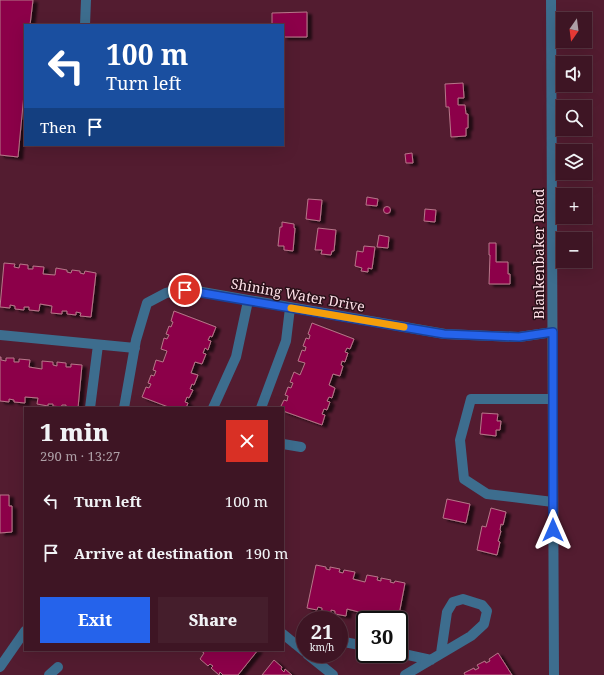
<!DOCTYPE html>
<html lang="en">
<head>
<meta charset="utf-8">
<style>
	body { margin:0; font-family:"Noto Serif",serif; background:#451e2c; color:#f1f3f6; height:100vh; display:flex; flex-direction:column; font-size:15px; white-space:nowrap }
	* { box-sizing:border-box; margin:0 }
	p { font-size:13px; color:#ad9fa6 }
	.icon { flex:none; width:22px; height:22px; fill:none; stroke:currentColor; stroke-width:2; stroke-linecap:round; stroke-linejoin:round }
	.map { position:relative; flex:1; overflow:hidden }
	.drawer { position:absolute; left:24px; top:407px; width:260px; height:244px; display:flex; flex-direction:column; background:#3e1524; border-radius:0px; box-shadow:0 4px 16px #0002,0 0 0 1px #573441 }
	.drawer>* { flex:none }
	.banner { position:absolute; left:24px; top:24px; width:260px; height:122px; border-radius:0px; box-shadow:0 4px 16px #0002,0 0 0 1px #573441; background:#1a4fa0; color:#fff; overflow:hidden }
	.needle { width:26px; rotate:194deg }
	.buttons { position:absolute; left:556px; top:12px; display:grid; gap:8px }
	.buttons a { display:grid; place-items:center; width:36px; height:36px; border-radius:0px; background:#3e1524; box-shadow:0 4px 16px #0002,0 0 0 1px #573441; font-size:20px }
	.speed { position:absolute; left:296px; top:611px; display:flex; gap:8px; font-size:20px; font-weight:700; text-align:center }
	.speed>* { display:grid; place-content:center; width:52px; height:52px; border-radius:50%; background:#3e1524; box-shadow:0 4px 16px #0002,0 0 0 1px #573441; line-height:1 }
	.speed small { font-size:10px; font-weight:400 }
	.speed .limit { border:2px solid #111; border-radius:6px; background:#fff; color:#111 }
	.pin { position:absolute; display:grid; place-items:center; width:34px; height:34px; color:#fff; margin:-17px; border:2px solid #fff; border-radius:50%; box-shadow:0 1px 4px #0007 }
	.me { position:absolute; width:44px; margin:-22px; rotate:0deg; stroke-linejoin:round; filter:drop-shadow(0 0 3px #0008) }
	.turn { display:flex; align-items:center; gap:14px; height:84px; padding:0 16px; font-size:18px }
	.turn .icon { width:52px; height:52px; stroke-width:2.5 }
	.turn b { display:block; font-size:28px; line-height:34px }
	.then { display:flex; align-items:center; height:38px; padding:0 16px; background:#0003; gap:8px; font-size:15px }
	.round { display:grid; place-items:center; flex:none; width:42px; height:42px; border-radius:0px; background:#451e2c }
	.headline { display:flex; align-items:center; justify-content:space-between; height:68px; padding:0 16px }
	h1 { font-size:24px; font-weight:800; line-height:30px }
	.cta { display:flex; gap:8px; margin-top:auto; padding:8px 16px }
	.cta a { flex:1; height:46px; border-radius:0px; background:#2563eb; color:#fff; font-size:16px; font-weight:800; line-height:46px; text-align:center }
	.cta a+a { background:#451e2c; color:#f1f3f6 }
	ul { padding:0; list-style:none }
	li { display:flex; align-items:center; gap:12px; height:52px; padding:0 16px }
	li div { flex:1 }
	li b { display:block; font-size:15px }
	li em { font-style:normal }
	.map>svg:first-child { display:block }
</style>
</head>
<body>
<div class="map">
<svg width="604" height="675" viewBox="0 0 604 675">
	<defs>
		<filter id="shadow"><feDropShadow dx="4.5" dy="2.5" stdDeviation="1" flood-color="#0009"/></filter>
	</defs>
	<rect width="100%" height="100%" fill="#531c30"/>
	<path fill="#8c0648" stroke="#b67689" filter="url(#shadow)" d="M0,0h33l-3,25h-5v59l-7,73 -18,-2z
		M307,12v25h-24v-12h-11v-12z
		M463,83l1,15h-6v7h7l1,9h2v14h-2v8l-15,1 -2,-30h-3l-1,-23z
		M412,153l1,10h-7l-1,-9z
		M367,197l11,2 -1,7 -11,-1z
		M308,199l14,1 -2,21 -14,-2z
		M383.5 210a3.5 3.5 0 1 1 7 0a3.5 3.5 0 1 1-7 0Z
		M425,209l11,1 -1,12 -11,-1z
		M282,222l12,2v4h1l-2,23 -9,-1v-4h-6l2,-19h2z
		M318,228l18,2 -2,21h-2l-1,4 -10,-1 1,-4h-7z
		M379,235l10,2 -1,11 -11,-1z
		M489,243h7v19h12v12h2v10h-21l1,-29h-1z
		M364,246l11,1 -3,22 -4,-1v4l-7,-1 1,-3 -7,-2 2,-15 6,1z
		M4,263l11,1 -1,3 5,1 1,-4 8,1v4h5v-3l11,1 -1,7 12,1 1,-7 11,2v2l4,1 1,-3 8,1v2l4,1 1,-3 11,2 -5,44 -11,-1 1,-3 -5,-1v3l-9,-1v-3h-5v3l-11,-1 1,-7 -12,-2 -1,7 -10,-1v-3h-5v3l-9,-1v-3l-5,-1v3l-10,-1z
		M174,311l42,16 -4,10 -2,-1 -2,4 3,1 -3,9 -3,-2 -2,5 3,1 -4,10 -7,-2 -4,11 7,2 -4,10 -2,-1 -2,5 3,1 -4,8 -2,-1 -2,5 3,1 -2,5h-15l-29,-11 4,-10 3,1 2,-4 -3,-1 3,-8 3,1 2,-5 -3,-1 3,-10 7,2 4,-11 -6,-2 3,-11 3,1 2,-4 -3,-1 3,-8 2,1 2,-5 -2,-1z
		M312,323l42,16 -4,10 -3,-1 -2,4 3,1 -3,9 -3,-1 -1,4 2,1 -3,10 -7,-2 -4,11 6,3 -3,10 -3,-1 -2,4 3,1 -3,8 -3,-1 -2,5 3,1 -3,10 -39,-14v-3h-3l4,-8 3,1 1,-5 -3,-1 3,-8 3,1 2,-5 -3,-1 4,-10 6,3 5,-12 -7,-2 4,-11 3,1 1,-4 -3,-1 3,-8 3,1 1,-4 -2,-1z
		M0,357h1v3l5,1v-3h8v4h5v-3l11,1 -1,7 13,2v-8l11,1v3l4,1v-4l9,1v4h5v-3l11,1 -4,43 -12,-1v-2h-4l-1,2 -8,-1v-2h-5v2l-11,-2 1,-6 -13,-1v6l-11,-1v-2l-5,-1v3l-9,-1z
		M482,413l16,1 -1,7h4l-1,9h-4v6l-16,-2z
		M0,495h9v11h3v26l-12,1z
		M447,499l23,5 -4,19 -23,-5z
		M491,508l15,4 -3,13 -2,-1 -1,6 1,1 -3,10 2,1 -3,13 -20,-5 5,-24 4,1z
		M316,565l10,2v2l4,1v-3l10,2 -1,3 4,1 1,-3 11,2 -2,7 12,3 2,-7 11,2 -1,3 4,1v-3l10,2 -1,2 4,1 1,-2 10,2 -7,37h-25v-1l-4,-1v2h-4l-7,-1 1,-7 -12,-3 -1,7 -11,-2v-3l-4,-1v3l-9,-2v-3l-4,-1 -1,3 -10,-2z
		M200,650h58l-20,25h-15l-3,-3 -1,3 -8,-7 2,-2 -3,-2 -2,2 -8,-7 4,-6z
		M498,653l14,22h-47l-1,-2 10,-5 1,2 4,-2 -2,-3 8,-4 1,2 4,-2 -1,-2z
		M274,660l8,7 -1,2 3,3 1,-3 7,6h-30z"/>
	<g fill="none" stroke-linecap="round" stroke-linejoin="round">
		<path stroke="#3d6d8e" stroke-width="10" d="M551,0l3,675
			M85,25l1,-25
			M0,335l135,13
			M553,399h-82l-11,41 4,39 23,15 66,8
			M90,408l8,-63
			M124,408l12,-68 11,-37 19,-10 19,-4 260,45 74,3 34,-5
			M213,408l23,-51 12,-56
			M261,408l25,-67 4,-33
			M283,444l18,3
			M283,634l22,18
			M339,641l26,5
			M295,644l10,-6
			M399,653l32,7
			M307,654l26,21
			M0,667l25,-36
			M49,675l9,-8
			M405,675l66,-39 13,-12 3,-13 -5,-6 -19,-6 -10,3 -6,10 -6,41"/>
	</g>
	<g fill="none" stroke-linecap="round" stroke-linejoin="round">
		<defs>
			<path id="route" d="M185,290l259,44 75,3 34,-5v198"/>
		</defs>
		<use href="#route" stroke="#184099" stroke-width="10"/>
		<use href="#route" stroke="#2563eb" stroke-width="7"/>
		<path stroke="#f59e0b" stroke-width="7" d="M291,308l113,19"/>
	</g>
	<g text-anchor="middle" stroke-width="3" stroke-linejoin="round" paint-order="stroke">
		<g font-size="14" fill="#fddfe7" stroke="#2a1119">
			<text transform="translate(539 254) rotate(-90)" y="5">Blankenbaker Road</text>
			<text transform="translate(298 295) rotate(10)" y="5">Shining Water Drive</text>
		</g>
	</g>
</svg>
<div class="buttons">
<a><svg class="needle" viewBox="-14 -14 28 28"><path d="M0-13l5 13h-10z" fill="#e53935"/><path d="M0 13l5-13h-10z" fill="#ad9fa6"/></svg></a>
<a><svg class="icon" aria-label="sound" viewBox="0 0 24 24"><path d="M4 9h4l5-4v14l-5-4H4zM17 9q2 3 0 6"/></svg></a>
<a><svg class="icon" aria-label="search" viewBox="0 0 24 24"><circle cx="10" cy="10" r="6"/><path d="M15 15l6 6"/></svg></a>
<a><svg class="icon" aria-label="layers" viewBox="0 0 24 24"><path d="M12 4l9 5-9 5-9-5zM3 14l9 5 9-5"/></svg></a>
<a>+</a>
<a>−</a>
</div>
<div class="speed"><div>21<small>km/h</small></div><div class="limit">30</div></div>
<div class="pin" style="left:185px;top:290px;background:#d93025"><svg class="icon" aria-label="arrive" viewBox="0 0 24 24"><path d="M6 21V4h12l-3 4 3 4H6"/></svg></div>
<svg class="me" style="left:553px;top:530px" viewBox="-20 -20 40 40"><path d="M0-17L14 15 0 8-14 15z" fill="#2563eb" stroke="#fff" stroke-width="4"/></svg>
<div class="banner">
<div class="turn"><svg class="icon" aria-label="left" viewBox="0 0 24 24"><path d="M17 20v-9H6M10 6l-5 5 5 5"/></svg><div><b>100 m</b>Turn left</div></div>
<div class="then">Then<svg class="icon" aria-label="arrive" viewBox="0 0 24 24"><path d="M6 21V4h12l-3 4 3 4H6"/></svg></div>
</div>
<section class="drawer">
<div class="headline"><div><h1>1 min</h1><p>290 m · 13:27</p></div><a class="round" style="background:#d93025;color:#fff"><svg class="icon" aria-label="close" viewBox="0 0 24 24"><path d="M6 6l12 12M18 6L6 18"/></svg></a></div>
<ul>
<li><svg class="icon" aria-label="left" viewBox="0 0 24 24"><path d="M17 20v-9H6M10 6l-5 5 5 5"/></svg><div><b>Turn left</b></div><em>100 m</em></li>
<li><svg class="icon" aria-label="arrive" viewBox="0 0 24 24"><path d="M6 21V4h12l-3 4 3 4H6"/></svg><div><b>Arrive at destination</b></div><em>190 m</em></li>
</ul>
<div class="cta"><a>Exit</a><a>Share</a></div>
</section>
</div>
</body>
</html>
